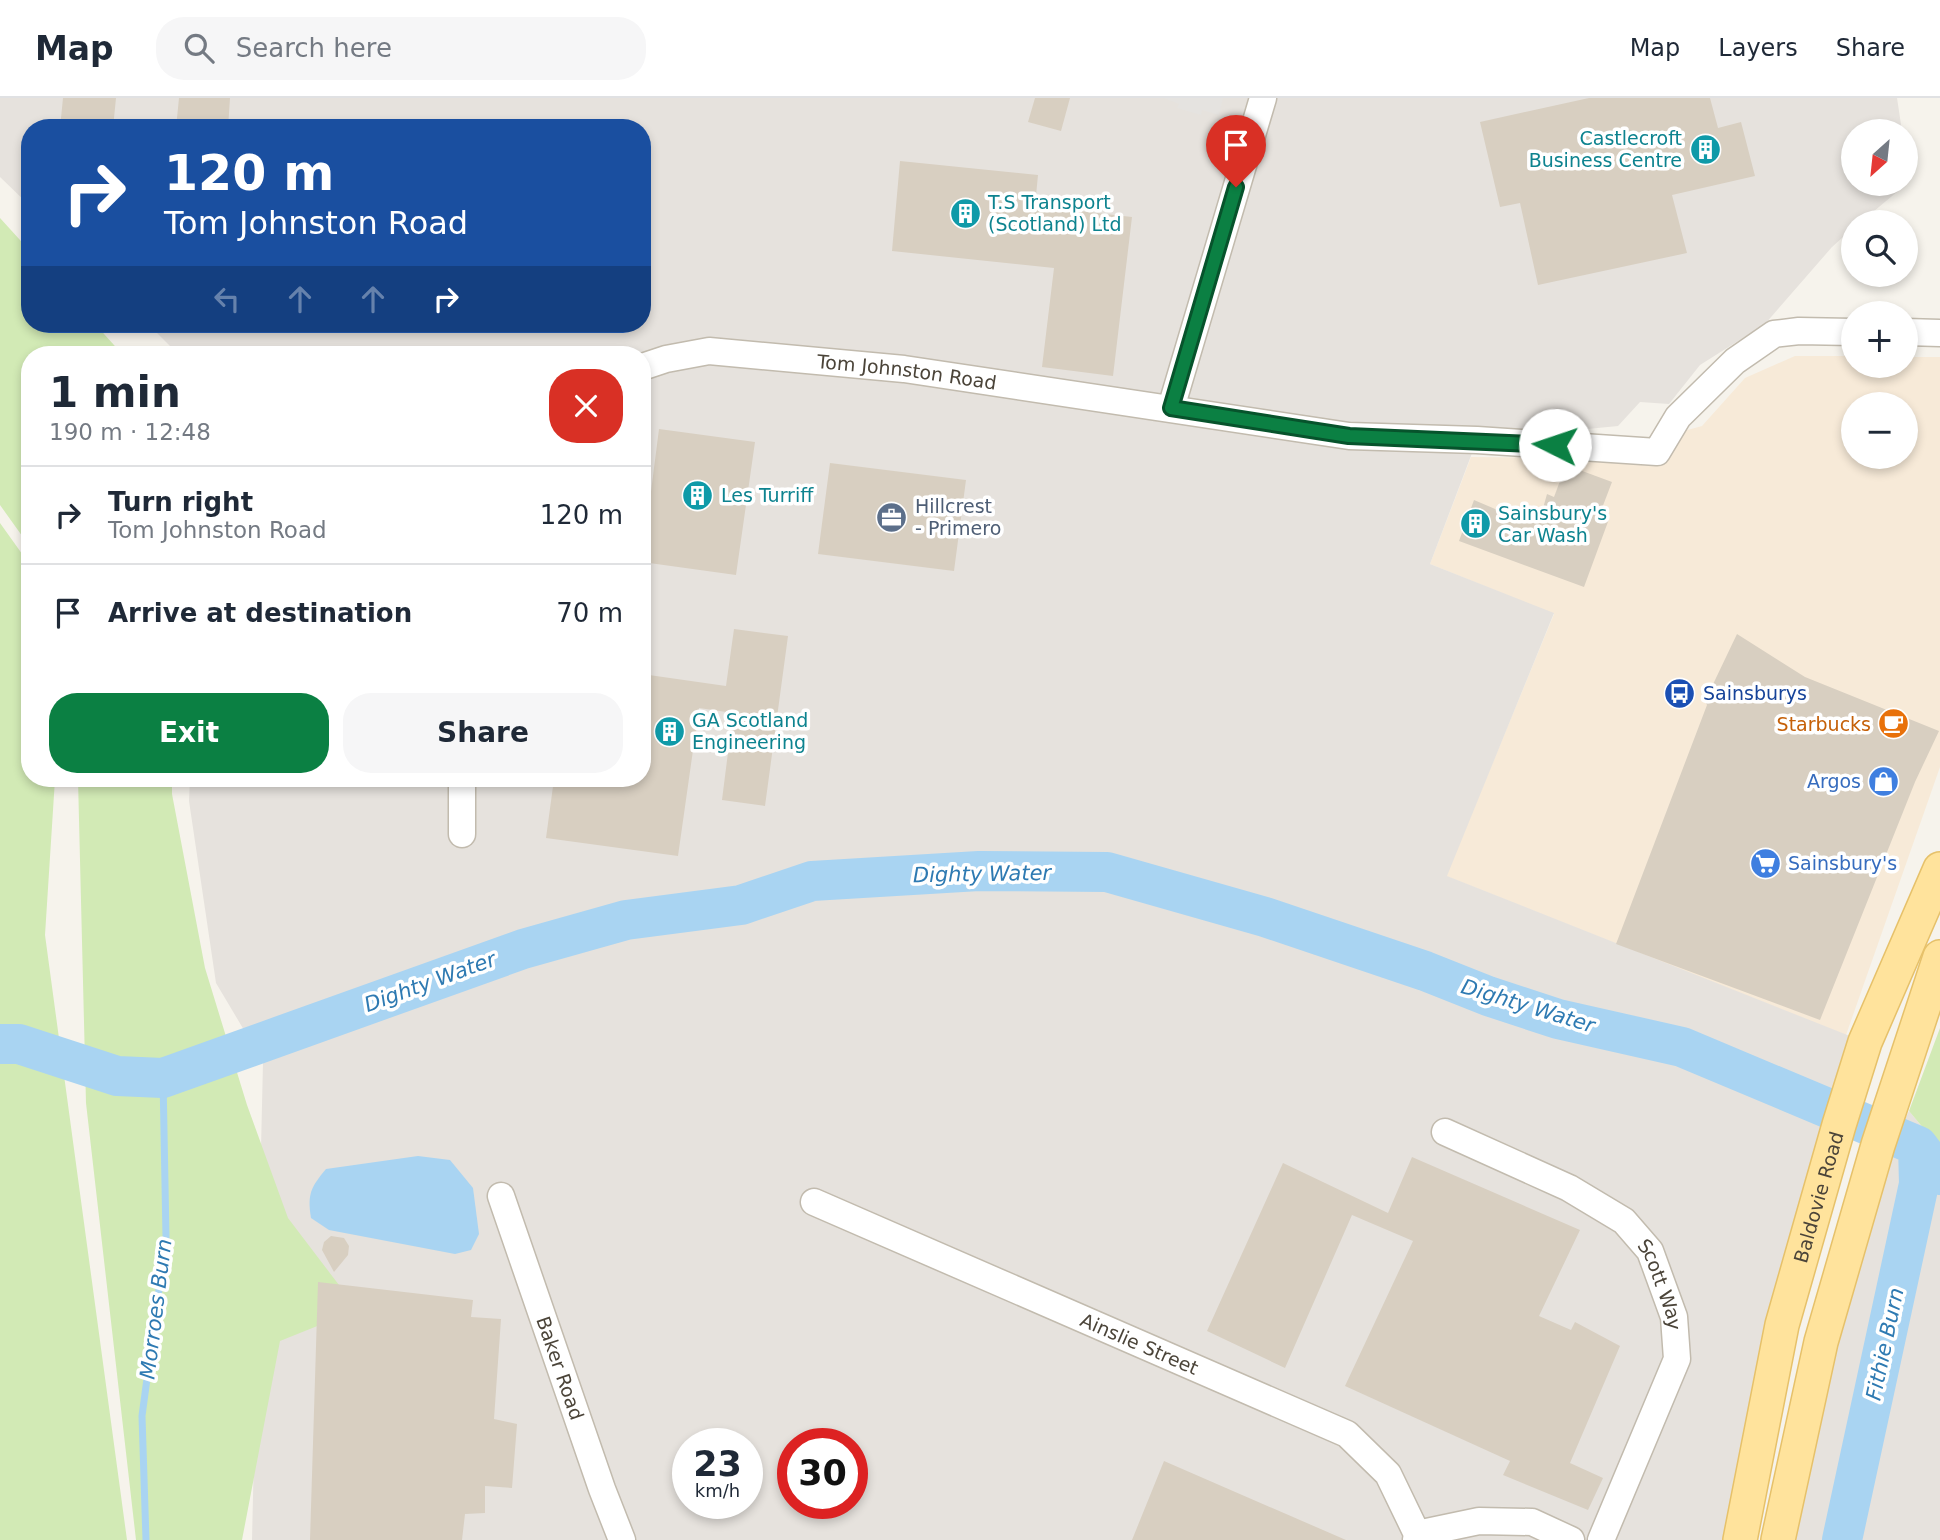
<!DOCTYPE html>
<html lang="en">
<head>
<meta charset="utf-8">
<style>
	body { margin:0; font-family:"DejaVu Sans",sans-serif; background:#f6f6f7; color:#1f2937; height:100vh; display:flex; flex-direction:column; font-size:26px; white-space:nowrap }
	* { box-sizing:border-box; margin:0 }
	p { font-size:23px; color:#747a83 }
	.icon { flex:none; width:38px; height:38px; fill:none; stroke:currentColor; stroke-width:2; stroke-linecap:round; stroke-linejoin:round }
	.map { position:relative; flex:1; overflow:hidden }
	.drawer { position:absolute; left:21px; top:248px; width:630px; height:441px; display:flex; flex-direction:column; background:#fff; border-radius:28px; box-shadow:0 4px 10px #0003 }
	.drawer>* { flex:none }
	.hud { position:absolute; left:21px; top:21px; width:630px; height:214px; border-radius:28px; box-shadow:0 4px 10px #0003; background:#1a4fa0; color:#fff; overflow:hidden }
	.needle { width:46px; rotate:207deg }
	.buttons { position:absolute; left:1841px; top:21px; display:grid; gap:14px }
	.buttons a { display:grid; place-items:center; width:77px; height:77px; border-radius:50%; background:#fff; box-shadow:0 4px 10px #0003; font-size:35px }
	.speed { position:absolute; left:672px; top:1330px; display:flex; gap:14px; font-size:35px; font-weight:700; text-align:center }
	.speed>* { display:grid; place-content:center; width:91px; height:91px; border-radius:50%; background:#fff; box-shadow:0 4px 10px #0003; line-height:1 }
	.speed small { font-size:18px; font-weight:400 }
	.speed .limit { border:10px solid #d22; background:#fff; color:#111 }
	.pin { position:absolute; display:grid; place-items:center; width:60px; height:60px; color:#fff; margin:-72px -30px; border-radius:50% 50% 50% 0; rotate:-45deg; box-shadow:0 0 7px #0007 }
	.pin .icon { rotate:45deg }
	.me { position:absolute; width:77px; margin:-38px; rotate:274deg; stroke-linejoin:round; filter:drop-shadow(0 0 5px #0008) }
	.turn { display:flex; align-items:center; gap:24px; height:147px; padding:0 28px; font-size:32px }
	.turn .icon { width:91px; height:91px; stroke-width:2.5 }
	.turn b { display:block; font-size:49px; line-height:60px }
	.lanes { display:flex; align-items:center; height:66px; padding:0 28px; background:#0003; justify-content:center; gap:35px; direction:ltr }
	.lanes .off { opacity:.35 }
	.round { display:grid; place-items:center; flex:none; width:74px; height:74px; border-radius:28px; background:#f6f6f7 }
	.headline { display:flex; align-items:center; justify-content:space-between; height:119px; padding:0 28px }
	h1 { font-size:42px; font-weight:800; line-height:52px }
	.primary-button { display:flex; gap:14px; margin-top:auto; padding:14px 28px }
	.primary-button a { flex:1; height:80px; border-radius:28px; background:#0b8043; color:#fff; font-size:28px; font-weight:800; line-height:80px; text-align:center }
	.primary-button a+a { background:#f6f6f7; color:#1f2937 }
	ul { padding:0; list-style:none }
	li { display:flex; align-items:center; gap:21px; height:98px; padding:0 28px; border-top:2px solid #e0e1e3 }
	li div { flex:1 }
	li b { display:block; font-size:26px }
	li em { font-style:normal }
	header { display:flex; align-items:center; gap:42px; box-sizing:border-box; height:98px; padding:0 35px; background:#fff; border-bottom:2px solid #e0e1e3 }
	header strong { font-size:33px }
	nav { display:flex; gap:38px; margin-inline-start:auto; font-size:24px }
	.search { width:490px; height:63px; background:#f6f6f7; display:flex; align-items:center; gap:18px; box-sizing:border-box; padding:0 24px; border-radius:28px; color:#747a83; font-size:26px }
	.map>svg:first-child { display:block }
</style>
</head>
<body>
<header>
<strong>Map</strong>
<div class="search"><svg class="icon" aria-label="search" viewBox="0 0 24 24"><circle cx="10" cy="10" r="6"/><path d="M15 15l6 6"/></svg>Search here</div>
<nav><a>Map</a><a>Layers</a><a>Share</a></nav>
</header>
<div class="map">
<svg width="1940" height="1442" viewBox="0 0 1940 1442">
	<rect width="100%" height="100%" fill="#f6f3ec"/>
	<path fill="#f7ead8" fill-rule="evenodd" d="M1795,258h58v10h53v-9h34v410l-94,268 -400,-159 108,-262 -124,-50 41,-107 115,1 116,-32 43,-48zM1853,306h53v53h-53z"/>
	<path fill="#e6e2dd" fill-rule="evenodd" d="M0,0h1897l5,33h-49v53h53v-28l4,25 -49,41h-8v6l-21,19 -67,77 -65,41 -31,39 -29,-2 -22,24 -141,14 -47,124 124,49 -107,263 418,166 -125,498h-1488l11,-478 -47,-79 -27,-182 1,-22h452v-424h-463l-31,-31h494v-196h-612v78l-30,-29zM688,1346h59v59h-59zM793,1346h59v59h-59z
		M1909,1013l31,37v392h-162l78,-322z"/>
	<path fill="#d2eab5" d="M0,120l30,33v73h65l28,31h-93v192l-30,-42z
		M0,425l30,42v214h25l-10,156 82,605h-127z
		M78,681h94v15l33,174 42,137 41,113 54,71 30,15 -92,37 -38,199h-106l-50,-437z
		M1940,930v120l-31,-37z"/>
	<path fill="#e5e3e0" d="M1163,0h60l-4,17 -17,-5 -1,5 -24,-7 2,-4z"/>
	<path fill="#a9d4f2" d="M418,1058l32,4 23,28 6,46 -8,16 -16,4 -126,-24 -18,-12c-4,-24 0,-31 15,-49z"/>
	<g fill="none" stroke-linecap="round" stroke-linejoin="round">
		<path stroke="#a9d4f2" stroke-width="7" d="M146,1442l-4,-124 24,-179 -3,-159"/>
		<path stroke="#a9d4f2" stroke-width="40" d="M0,946h19l98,32 46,2 360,-129 103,-29 115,-15 71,-24 167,-10 128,1 158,45 160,54 63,25 70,23 124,28 236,99 22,29
			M1842,1442l77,-356 -1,-38"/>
	</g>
	<path fill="#d8cfc1" d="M63,0h53l-3,30h-53z
		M179,0h51l-2,30h-52z
		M1035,0h35l-9,33 -33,-9z
		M1589,0h121l8,30 23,-6 14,54 -83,19 15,58 -149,32 -18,-82 -20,4 -20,-85z
		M900,63l138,14 -3,31 97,11 -19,159 -71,-9 12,-99 -162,-17z
		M659,331l96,13 -19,133 -94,-13z
		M830,365l136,17 -12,91 -136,-17z
		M1566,367l46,17 -13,34 10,3 -25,68 -125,-46 15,-41 40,17 2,-8 24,10 7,-25 7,3z
		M734,531l54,7 -23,170 -43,-6 11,-87 -34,-5 -21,148 -132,-18 8,-59h88v-105l84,12z
		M1737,536l68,43 134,54 -24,51 -95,238 -204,-76 91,-239 -2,-4z
		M1412,1059l168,73 -41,86 32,14 4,-8 45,24 -50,117 33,15 -15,32 -85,-35 7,-14 -165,-75 68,-145 -61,-26 -67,153 -78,-37 76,-168 105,50z
		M331,1138l13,2 5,8 -1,9 -14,17 -12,-22 2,-8z
		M318,1184l155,18 -2,17 30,2 -7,100 23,5 -5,64 -27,-2v27l-20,1 -3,26h-152z
		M1164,1363l182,79h-214z"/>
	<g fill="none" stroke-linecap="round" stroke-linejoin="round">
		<defs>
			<g id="minor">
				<path d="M1906,234l34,1"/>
				<path id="s1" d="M642,269l24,-8 43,-8 195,18 445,67 128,4 180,12 21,-35 57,-56 39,-27 25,-3 54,1"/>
				<path d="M1171,310l92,-310"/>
				<path d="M462,681v55"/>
				<path id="s2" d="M1445,1034l124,56 55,33 26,30 24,66 3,42 -76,181"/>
				<path id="s3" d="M501,1098l101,293 20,51"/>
				<path id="s4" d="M814,1104l533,232 41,40 29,60 -1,6"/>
				<path d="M1417,1436l62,-13 53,1 39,18"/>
			</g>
			<g id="major">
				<path id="s5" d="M1740,1442l42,-215 57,-200 26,-83 75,-173"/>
				<path d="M1778,1442l43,-198 57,-197 62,-188"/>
			</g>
		</defs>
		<use href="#minor" stroke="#c2bbae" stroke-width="29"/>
		<use href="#major" stroke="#e6c16a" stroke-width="36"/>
		<use href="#minor" stroke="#fff" stroke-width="26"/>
		<use href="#major" stroke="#ffe39c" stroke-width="33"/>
	</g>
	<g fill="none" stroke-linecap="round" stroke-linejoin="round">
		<defs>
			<path id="route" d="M1236,89l-65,221 178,28 206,9"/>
		</defs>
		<use href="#route" stroke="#07532c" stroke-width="18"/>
		<use href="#route" stroke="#0b8043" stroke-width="12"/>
	</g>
	<defs>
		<symbol id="building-disc" viewBox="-11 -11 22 22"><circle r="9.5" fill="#0f9aa8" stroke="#fff"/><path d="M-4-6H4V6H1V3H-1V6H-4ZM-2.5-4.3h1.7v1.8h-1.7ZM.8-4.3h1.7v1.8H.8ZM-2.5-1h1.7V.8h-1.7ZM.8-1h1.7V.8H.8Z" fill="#fff"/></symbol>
		<symbol id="office-disc" viewBox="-11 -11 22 22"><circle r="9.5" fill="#5c6f8a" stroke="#fff"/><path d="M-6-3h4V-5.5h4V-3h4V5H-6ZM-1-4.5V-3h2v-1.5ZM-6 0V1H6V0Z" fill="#fff"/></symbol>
		<symbol id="bus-disc" viewBox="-11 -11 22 22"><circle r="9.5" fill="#1a4fb4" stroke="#fff"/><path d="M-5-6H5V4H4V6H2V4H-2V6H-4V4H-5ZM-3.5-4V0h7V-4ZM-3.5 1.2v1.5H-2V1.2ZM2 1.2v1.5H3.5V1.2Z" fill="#fff"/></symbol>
		<symbol id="cafe-disc" viewBox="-11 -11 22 22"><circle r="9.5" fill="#e8710a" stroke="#fff"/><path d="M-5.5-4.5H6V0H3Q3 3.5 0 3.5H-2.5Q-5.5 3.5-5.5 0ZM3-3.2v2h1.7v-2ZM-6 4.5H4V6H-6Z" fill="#fff"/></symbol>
		<symbol id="shop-disc" viewBox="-11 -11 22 22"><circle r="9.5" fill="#3f7fe0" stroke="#fff"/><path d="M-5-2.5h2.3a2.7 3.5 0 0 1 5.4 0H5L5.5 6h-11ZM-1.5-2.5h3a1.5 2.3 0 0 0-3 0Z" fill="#fff"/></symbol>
		<symbol id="supermarket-disc" viewBox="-11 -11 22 22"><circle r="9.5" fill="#3f7fe0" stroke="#fff"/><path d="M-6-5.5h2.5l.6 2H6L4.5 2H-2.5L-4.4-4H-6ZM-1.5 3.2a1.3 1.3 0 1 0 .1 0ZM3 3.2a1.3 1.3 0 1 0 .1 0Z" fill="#fff"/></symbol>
	</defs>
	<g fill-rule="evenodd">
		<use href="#building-disc" x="1688" y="34" width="35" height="35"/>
		<use href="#building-disc" x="948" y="98" width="35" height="35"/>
		<use href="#building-disc" x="680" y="380" width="35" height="35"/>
		<use href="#office-disc" x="874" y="402" width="35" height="35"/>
		<use href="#building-disc" x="1458" y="408" width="35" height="35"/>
		<use href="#bus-disc" x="1662" y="578" width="35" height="35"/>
		<use href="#cafe-disc" x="1876" y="608" width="35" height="35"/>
		<use href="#building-disc" x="652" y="616" width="35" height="35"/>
		<use href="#shop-disc" x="1866" y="666" width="35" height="35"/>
		<use href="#supermarket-disc" x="1748" y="748" width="35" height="35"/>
	</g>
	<g text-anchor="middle" stroke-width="7" stroke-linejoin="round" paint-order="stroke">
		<g font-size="19" fill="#0d838f" stroke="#fff" text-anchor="start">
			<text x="1682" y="47" text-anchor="end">Castlecroft<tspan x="1682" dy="22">Business Centre</tspan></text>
			<text x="988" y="111">T.S Transport<tspan x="988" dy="22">(Scotland) Ltd</tspan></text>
			<text x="721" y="404">Les Turriff</text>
			<text x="1498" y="422">Sainsbury's<tspan x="1498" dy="22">Car Wash</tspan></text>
			<text x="692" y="629">GA Scotland<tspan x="692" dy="22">Engineering</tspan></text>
		</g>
		<g font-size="19" fill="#4b4439" stroke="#fff">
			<text dy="7" stroke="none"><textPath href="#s1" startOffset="268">Tom Johnston Road</textPath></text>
			<text dy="7" stroke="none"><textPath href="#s5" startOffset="352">Baldovie Road</textPath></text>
			<text dy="7" stroke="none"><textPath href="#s2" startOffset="275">Scott Way</textPath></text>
			<text dy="7" stroke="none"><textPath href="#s4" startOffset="355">Ainslie Street</textPath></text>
			<text dy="7" stroke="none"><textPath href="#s3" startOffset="182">Baker Road</textPath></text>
		</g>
		<g font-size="19" fill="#4e5e75" stroke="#fff" text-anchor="start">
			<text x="915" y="415">Hillcrest<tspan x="915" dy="22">- Primero</tspan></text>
		</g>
		<g font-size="19" fill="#164399" stroke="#fff" text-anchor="start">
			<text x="1703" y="602">Sainsburys</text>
		</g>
		<g font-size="19" fill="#c56008" stroke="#fff" text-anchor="end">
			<text x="1871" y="633">Starbucks</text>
		</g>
		<g font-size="19" fill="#366cbe" stroke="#fff" text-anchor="end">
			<text x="1861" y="690">Argos</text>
			<text x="1788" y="772" text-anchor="start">Sainsbury's</text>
		</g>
		<g font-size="21" font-style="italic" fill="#2e7ab2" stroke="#fff">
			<text transform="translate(982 776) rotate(-1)" y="7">Dighty Water</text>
			<text transform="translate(430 884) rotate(-20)" y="7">Dighty Water</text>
			<text transform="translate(1528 908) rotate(17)" y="7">Dighty Water</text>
			<text transform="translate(156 1211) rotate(-83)" y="7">Morroes Burn</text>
			<text transform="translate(1885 1246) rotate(-78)" y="7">Fithie Burn</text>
		</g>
	</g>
</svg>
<div class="buttons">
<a><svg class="needle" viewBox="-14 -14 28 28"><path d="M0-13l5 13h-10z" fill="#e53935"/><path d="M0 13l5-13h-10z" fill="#747a83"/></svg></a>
<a><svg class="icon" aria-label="search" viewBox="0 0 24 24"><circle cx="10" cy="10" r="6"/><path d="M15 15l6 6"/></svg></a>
<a>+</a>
<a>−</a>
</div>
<div class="speed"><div>23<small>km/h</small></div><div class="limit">30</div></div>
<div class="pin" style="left:1236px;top:89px;background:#d93025"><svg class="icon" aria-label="arrive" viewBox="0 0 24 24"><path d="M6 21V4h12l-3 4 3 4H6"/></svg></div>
<svg class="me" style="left:1555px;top:347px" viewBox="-20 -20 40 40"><circle r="19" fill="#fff"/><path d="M0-13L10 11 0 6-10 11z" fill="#0b8043"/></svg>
<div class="hud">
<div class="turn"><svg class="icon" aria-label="right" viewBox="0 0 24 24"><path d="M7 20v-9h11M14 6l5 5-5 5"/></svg><div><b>120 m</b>Tom Johnston Road</div></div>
<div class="lanes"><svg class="icon off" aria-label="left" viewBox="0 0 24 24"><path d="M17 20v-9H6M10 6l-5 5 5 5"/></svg><svg class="icon off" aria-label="ahead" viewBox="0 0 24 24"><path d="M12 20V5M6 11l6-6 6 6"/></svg><svg class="icon off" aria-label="ahead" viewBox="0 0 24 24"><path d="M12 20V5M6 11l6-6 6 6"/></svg><svg class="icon" aria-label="right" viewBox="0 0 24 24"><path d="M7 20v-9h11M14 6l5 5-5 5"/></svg></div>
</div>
<section class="drawer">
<div class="headline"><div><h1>1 min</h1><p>190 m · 12:48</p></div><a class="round" style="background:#d93025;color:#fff"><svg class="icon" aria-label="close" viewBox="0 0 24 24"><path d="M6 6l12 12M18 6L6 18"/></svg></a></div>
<ul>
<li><svg class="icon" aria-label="right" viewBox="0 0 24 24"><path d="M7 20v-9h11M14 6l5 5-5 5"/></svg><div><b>Turn right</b><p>Tom Johnston Road</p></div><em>120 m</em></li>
<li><svg class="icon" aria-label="arrive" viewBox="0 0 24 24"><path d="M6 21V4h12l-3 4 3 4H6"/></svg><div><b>Arrive at destination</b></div><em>70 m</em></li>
</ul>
<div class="primary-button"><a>Exit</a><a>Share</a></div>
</section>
</div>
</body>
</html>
